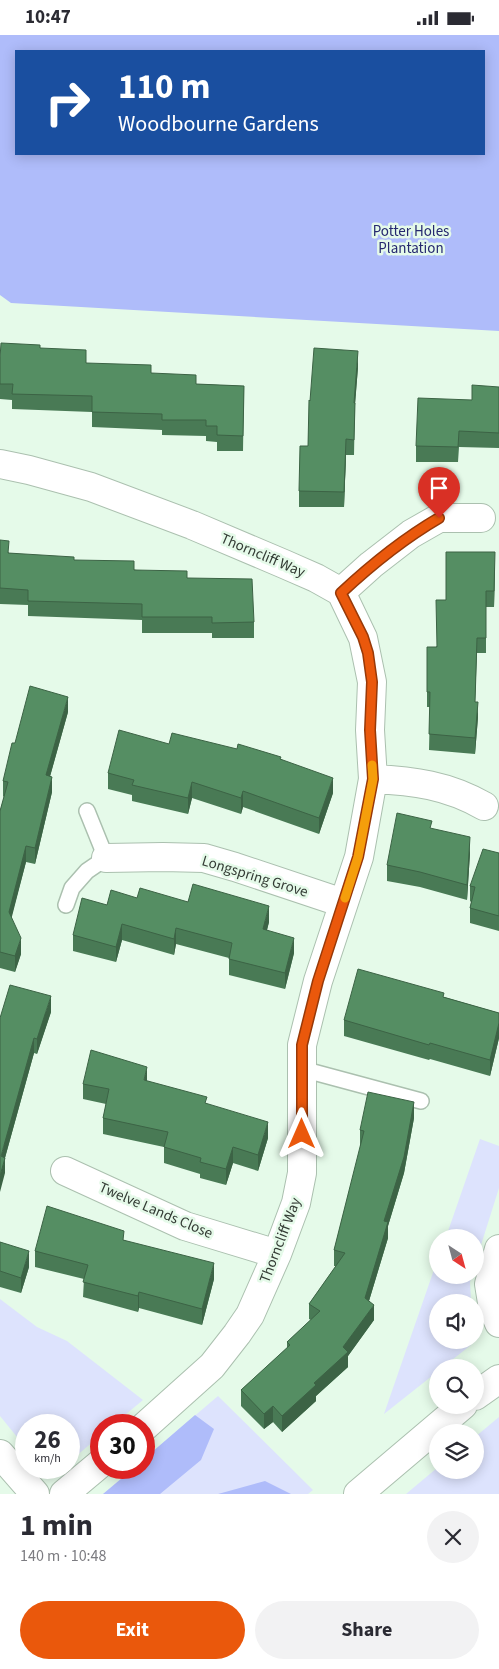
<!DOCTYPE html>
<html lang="en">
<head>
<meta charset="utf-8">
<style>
	body { margin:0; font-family:"Source Sans 3",sans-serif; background:#f2f2f3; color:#2b2b33; height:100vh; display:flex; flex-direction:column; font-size:19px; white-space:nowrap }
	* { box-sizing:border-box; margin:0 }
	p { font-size:16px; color:#7c7c81 }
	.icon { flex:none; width:28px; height:28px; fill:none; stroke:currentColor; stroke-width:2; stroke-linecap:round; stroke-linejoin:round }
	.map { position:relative; height:1459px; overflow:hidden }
	.details { display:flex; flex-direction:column; background:#fff; flex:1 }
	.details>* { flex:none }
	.guide { position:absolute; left:15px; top:15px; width:470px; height:105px; border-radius:0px; box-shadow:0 2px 12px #0003; background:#1a4fa0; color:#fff; overflow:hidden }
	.needle { width:32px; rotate:144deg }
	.tools { position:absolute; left:429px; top:1194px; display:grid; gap:10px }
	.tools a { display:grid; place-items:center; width:55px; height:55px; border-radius:50%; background:#fff; box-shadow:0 2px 12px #0003; font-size:25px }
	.speed { position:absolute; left:15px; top:1379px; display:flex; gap:10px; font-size:25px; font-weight:700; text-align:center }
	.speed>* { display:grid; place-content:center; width:65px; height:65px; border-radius:50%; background:#fff; box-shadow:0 2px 12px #0003; line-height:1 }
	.speed small { font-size:12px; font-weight:400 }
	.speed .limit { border:8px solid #d22; background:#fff; color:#111 }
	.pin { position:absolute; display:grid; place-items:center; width:42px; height:42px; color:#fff; margin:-51px -21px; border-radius:50% 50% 50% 0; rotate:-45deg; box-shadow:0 0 5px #0007 }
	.pin .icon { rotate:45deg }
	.me { position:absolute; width:55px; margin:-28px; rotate:0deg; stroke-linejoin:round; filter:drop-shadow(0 0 4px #0008) }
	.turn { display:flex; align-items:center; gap:18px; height:105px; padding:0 20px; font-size:22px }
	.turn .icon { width:65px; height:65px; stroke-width:2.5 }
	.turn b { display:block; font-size:35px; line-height:42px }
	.round { display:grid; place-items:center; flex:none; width:52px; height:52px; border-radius:26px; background:#f2f2f3 }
	.head { display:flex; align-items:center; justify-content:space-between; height:85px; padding:0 20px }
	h1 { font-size:30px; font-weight:700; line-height:38px }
	.action { display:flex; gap:10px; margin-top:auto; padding:10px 20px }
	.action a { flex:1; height:58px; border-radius:30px; background:#ea580c; color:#fff; font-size:20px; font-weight:700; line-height:58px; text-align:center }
	.action a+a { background:#f2f2f3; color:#2b2b33 }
	.status { display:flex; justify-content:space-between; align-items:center; height:35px; padding:0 25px; background:#fff; direction:ltr }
	.status svg { height:14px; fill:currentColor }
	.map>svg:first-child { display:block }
</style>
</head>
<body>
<div class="status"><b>10:47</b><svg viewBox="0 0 49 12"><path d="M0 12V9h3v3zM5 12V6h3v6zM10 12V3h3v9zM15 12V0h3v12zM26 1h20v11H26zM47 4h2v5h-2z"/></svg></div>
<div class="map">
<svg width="499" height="1459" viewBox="0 0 499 1459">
	<rect width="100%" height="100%" fill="#e5fae9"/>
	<path fill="#dde3fd" d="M480,1104l19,7v42l-24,76v-27h-29z
		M437,1226l1,14h34l-2,7 1,19 -1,1 -32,1v37h33v5l-28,22h-5l-1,5 -53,42z
		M0,1264l37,28 30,14 76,59 -30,25h-12v10l-32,27v-37h-43v23l-26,-32z
		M218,1361l95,94 -5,4h-205l31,-26 10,-1v-8z
		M499,1382v77h-93l31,-26 1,2h37v-33z"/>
	<path fill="#afbcfa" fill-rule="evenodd" d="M0,0h499v296l-488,-28 -11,-8zM16,16h468v103h-468z
		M195,1380l19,14 -13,31 -41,34h-57l31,-26 10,-1v-8z
		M265,1446l26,13h-73z"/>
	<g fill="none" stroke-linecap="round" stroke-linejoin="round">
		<defs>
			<path id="lane" d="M66,870l6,-17 15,-17 19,-13 -19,-47
				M302,1034l119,32"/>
			<path id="street" d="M0,429l29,6 62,17 101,38 92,39 32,14 25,14 22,46 9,44 -2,48 3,49 -14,78 -41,124 -16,64v128l-6,30 -19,51 -27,61 -13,19 -25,32 -68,61
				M341,557l30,-27 40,-31 28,-16h42
				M373,744c41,2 74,6 111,27
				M106,823l57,-1 41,1 31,9 108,36
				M65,1136l120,55 92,28
				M499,1214l-10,35 4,25 6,14
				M475,1361l24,-17
				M0,1419l35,40
				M64,1459l37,-31
				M358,1459l105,-89"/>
		</defs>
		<use href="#lane" stroke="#abc0af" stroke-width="18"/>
		<use href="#street" stroke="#abc0af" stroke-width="30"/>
		<use href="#lane" stroke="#fff" stroke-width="15"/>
		<use href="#street" stroke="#fff" stroke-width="28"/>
	</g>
	<path fill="#497a55" d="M40,313l46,15 65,10 45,11 48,2 -1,65h-26v-9l-11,-1v-5l-44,-1v-5l-70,-3v-15l-80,-3v-9l-12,-1v-41z
		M358,332l-3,36 -1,52h-8l-2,52h-45v-16l9,-45 2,-45z
		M499,352v61l-40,-1 -1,15h-42v-16l56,-46z
		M0,505l9,13 65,7 113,18 67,44v16h-42v-5h-70v-13l-114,-4v-11l-28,-1z
		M495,532l-1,40h-8v46h-9l-2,49 3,15 -3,37 -46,-4 1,-43h-3v-60h9z
		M68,677l-18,64 2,16 -17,72 -9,-2 -15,56 10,36 -6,18 -15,-4v-157l4,-14 -1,-1v-15l12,-38z
		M169,709l68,5 44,10 52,34 -14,41 -76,-27 -2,7 -49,-16 -4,16 -56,-13v-6l-24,-6v-16z
		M470,818l-3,47 -47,-13 -33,-6v-16z
		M499,818v78l-29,-8v-15l1,-6 -1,-1v-15z
		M137,863l51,4 81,20 -2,8 27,23 -9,36 -56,-14v-17l-53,-14 -2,11 -52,-15 -6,22 -43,-11v-16l34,-30z
		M444,962l55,16v25l-9,38 -60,-17 -1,1 -85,-24v-16z
		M51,977l-14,42 -3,-1 -29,105v15l-5,-155z
		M147,1046l60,23 61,34 -10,33 -25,-8 -7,22 -26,-7v-4l-36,-11v-16l-61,-13v-16l3,-14 -23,-5v-15z
		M414,1083l-10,55 -16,53v12l-19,63 5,19 -26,36v11l-32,29v5l-34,31 -9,-10 -9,7 -23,-23v-16l46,-42v-6l24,-22 -2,-1v-15l27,-38h-2v-16l27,-104h-1v-16z
		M124,1205l90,39 -12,46 -63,-17 -1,4 -55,-15 1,-18 -49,-12v-16z
		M0,1207l29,25 -8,26 -21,-6z"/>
	<path fill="#3c6345" d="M358,316v16l-4,51v-15z
		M346,404v16l-2,52v-15z
		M495,517v15l-1,40v-16z
		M68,662v15l-22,79v-16z
		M478,667v15l-3,37v-16z
		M52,742v15l-17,72v-16z
		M333,743v15l-14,41v-16z
		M192,747v16l-4,16v-16z
		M243,756v16l-2,7v-16z
		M470,802v16l-3,47v-15z
		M26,811v16l-17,66v-16z
		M269,871v16l-6,23v-16z
		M122,889v16l-6,22v-15z
		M176,893v16l-2,11v-16z
		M21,903v16l-6,18v-16z
		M294,903v15l-9,36v-16z
		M51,961v16l-14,42v-15z
		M499,988v15l-9,38v-16z
		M34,1003v15l-33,119v-16z
		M147,1032v15l-3,-2z
		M414,1067v16l-10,55 -16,53v12l-23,76v-16z
		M268,1087v16l-10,33v-16z
		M233,1112v16l-7,22v-16z
		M5,1123v15l-5,19v-16z
		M29,1216v16l-8,26v-15z
		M214,1228v16l-12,46v-16z
		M139,1257v16l-1,4v-16z
		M374,1270v15l-26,36v11l-32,29v5l-34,31v-16l32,-33 29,-36z
		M273,1371v16l-9,7v-15z"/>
	<path fill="#558e63" stroke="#3c6345" d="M1,308l39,2v3l46,2v13l65,2v8l45,2v9l48,2 -1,50 -26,-1v-9h-11v-6h-44v-6l-70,-2v-16l-80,-2 1,-10h-13v-26z
		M314,313l44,3 -4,52h1l-1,37 -8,-1 -2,53 -45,-1 1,-45h8l1,-46 1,1z
		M472,350l27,2v46l-40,-2 -1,16 -42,-1 2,-48 54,2z
		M0,505l9,1 -1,12 66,4v3l60,1v9l53,1v7l65,1 2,43 -42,1v-6h-70v-13l-114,-3v-11l-28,-2z
		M446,517h49l-1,39h-8v47h-9l-2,64h3l-3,36 -46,-4 1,-42h-3v-45h10l-1,-47h10z
		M30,651l38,11 -22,78 6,2 -17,71 -9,-2 -17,66 12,26 -6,18 -15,-4v-141l8,-29 -5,-1 9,-38h3z
		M119,695l50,14 3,-11 65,16 1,-5 43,13 -1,2 53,19 -14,40 -76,-27 -2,7 -49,-16 -4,16 -56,-13 2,-5 -26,-7z
		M397,778l35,8 -2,7 40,9 -3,48 -47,-13 -33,-7z
		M483,814l16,4v63l-29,-8 5,-21 -5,-1z
		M193,849l76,22 -6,23 31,9 -9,35 -56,-14 3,-16 -56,-15 -2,11 -52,-15 -6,23 -43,-12 9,-37 25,7 4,-15 26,8 3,-10 48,14z
		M358,934l86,24 -1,4 56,16v10l-9,37 -60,-17 -1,2 -85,-25z
		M10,950l41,11 -14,43 -3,-1 -33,118 4,2 -5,18v-158z
		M91,1015l56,17 -3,13 63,17 -2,6 63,19 -10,33 -25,-8 -7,22 -26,-7 1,-4 -37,-11 4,-15 -65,-14 6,-29 -26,-5z
		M368,1057l46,10 -10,55 -20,64 4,1 -23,76 9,7 -31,42 5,5 -34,31 2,2 -34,31 -9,-10 -9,8 -23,-24 49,-45 -3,-3 33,-31 -11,-7 36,-51 -11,-3 30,-119 -4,-1z
		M47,1171l77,25 -1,9 91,23 -12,46 -63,-17 -1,4 -55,-14 5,-17 -53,-14z
		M0,1207l29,9 -8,27 -21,-7z"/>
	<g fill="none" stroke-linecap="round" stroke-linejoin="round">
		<defs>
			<path id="route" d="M302,1099v-89l16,-64 40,-124 15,-78 -3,-49 2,-48 -4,-29 -5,-16 -22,-44c31,-29 62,-54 98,-75"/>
		</defs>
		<use href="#route" stroke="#983908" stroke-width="12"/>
		<use href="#route" stroke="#ea580c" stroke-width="9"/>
		<path stroke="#f59e0b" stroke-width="9" d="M345,863l13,-41 15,-78 -1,-14"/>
	</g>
	<g text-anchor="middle" stroke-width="5" stroke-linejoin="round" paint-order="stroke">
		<g font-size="15" fill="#25286f" stroke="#e5fae9">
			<text x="411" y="201">Potter Holes<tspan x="411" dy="17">Plantation</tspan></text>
		</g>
		<g font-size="15" fill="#333b34" stroke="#e5fae9">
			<text transform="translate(263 520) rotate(23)" y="5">Thorncliff Way</text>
			<text transform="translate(255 841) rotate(17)" y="5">Longspring Grove</text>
			<text transform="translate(156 1175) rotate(23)" y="5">Twelve Lands Close</text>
			<text transform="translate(280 1205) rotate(-69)" y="5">Thorncliff Way</text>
		</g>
	</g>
</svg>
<div class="tools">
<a><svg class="needle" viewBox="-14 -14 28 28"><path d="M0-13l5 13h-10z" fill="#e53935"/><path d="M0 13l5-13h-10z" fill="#7c7c81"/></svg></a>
<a><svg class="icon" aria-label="sound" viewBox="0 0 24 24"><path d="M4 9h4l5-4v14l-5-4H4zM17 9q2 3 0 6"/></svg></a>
<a><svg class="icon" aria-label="search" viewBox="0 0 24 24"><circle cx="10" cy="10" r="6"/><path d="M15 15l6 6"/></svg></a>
<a><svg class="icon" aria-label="layers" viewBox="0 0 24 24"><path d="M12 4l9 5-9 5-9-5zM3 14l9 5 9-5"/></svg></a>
</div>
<div class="speed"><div>26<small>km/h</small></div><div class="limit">30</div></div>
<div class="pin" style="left:439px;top:483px;background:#d93025"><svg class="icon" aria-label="arrive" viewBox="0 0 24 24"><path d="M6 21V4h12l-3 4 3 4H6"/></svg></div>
<svg class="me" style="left:302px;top:1099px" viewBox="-20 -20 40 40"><path d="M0-17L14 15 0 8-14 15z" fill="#ea580c" stroke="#fff" stroke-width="4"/></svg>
<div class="guide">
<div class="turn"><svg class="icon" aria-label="right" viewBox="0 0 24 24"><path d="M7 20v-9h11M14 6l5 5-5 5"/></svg><div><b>110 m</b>Woodbourne Gardens</div></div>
</div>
</div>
<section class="details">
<div class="head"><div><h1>1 min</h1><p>140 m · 10:48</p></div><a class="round"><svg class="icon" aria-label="close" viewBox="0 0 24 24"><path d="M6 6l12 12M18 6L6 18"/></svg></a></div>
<div class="action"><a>Exit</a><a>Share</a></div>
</section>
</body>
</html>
